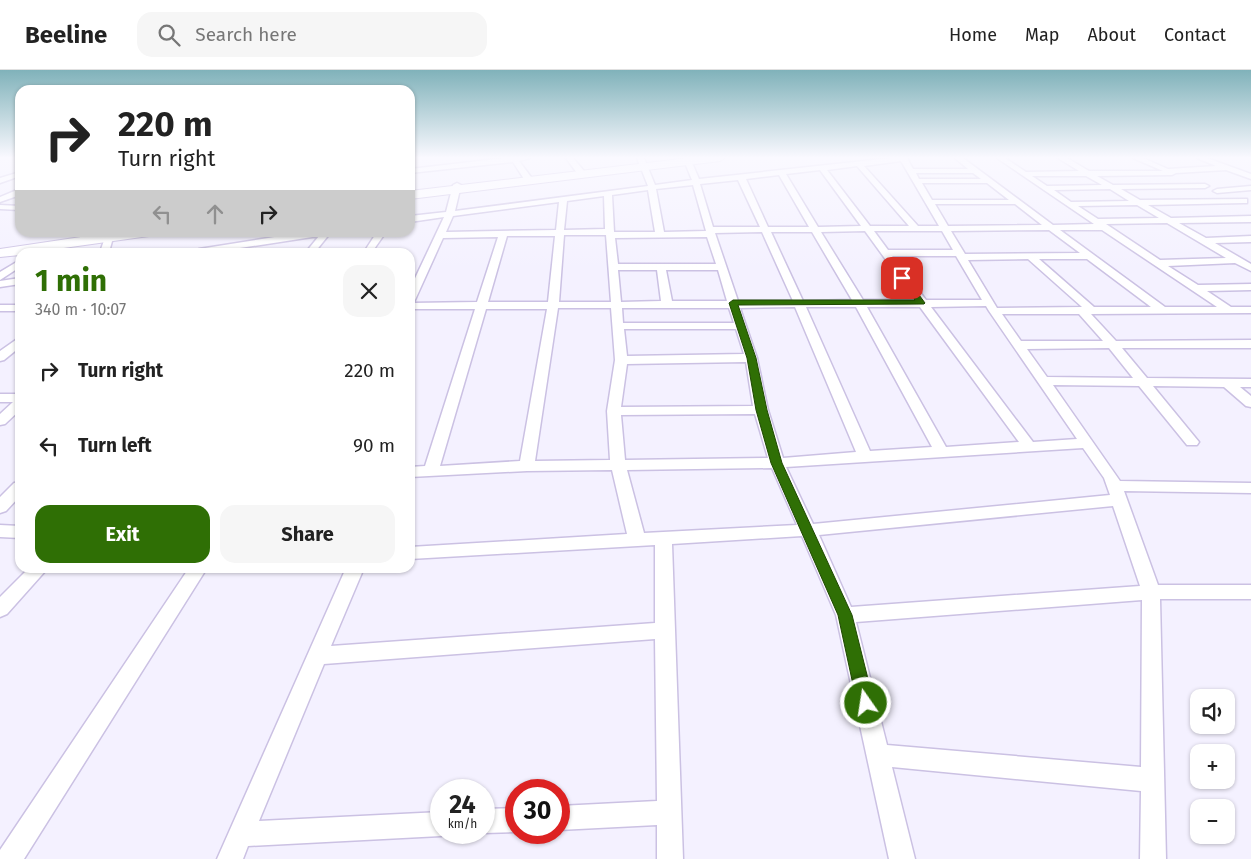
<!DOCTYPE html>
<html lang="en">
<head>
<meta charset="utf-8">
<style>
	body { margin:0; font-family:"Fira Sans",sans-serif; background:#f6f6f6; color:#222; height:100vh; display:flex; flex-direction:column; font-size:19px; white-space:nowrap }
	* { box-sizing:border-box; margin:0 }
	p { font-size:16px; color:#767676 }
	.icon { flex:none; width:28px; height:28px; fill:none; stroke:currentColor; stroke-width:2; stroke-linecap:round; stroke-linejoin:round }
	.map { position:relative; flex:1; overflow:hidden }
	.details { position:absolute; left:15px; top:178px; width:400px; height:325px; display:flex; flex-direction:column; background:#fff; border-radius:15px; box-shadow:0 1px 4px #0004 }
	.details>* { flex:none }
	.top-card { position:absolute; left:15px; top:15px; width:400px; height:152px; border-radius:15px; box-shadow:0 1px 4px #0004; background:#fff; color:#222; overflow:hidden }
	.tools { position:absolute; left:1190px; top:619px; display:grid; gap:10px }
	.tools a { display:grid; place-items:center; width:45px; height:45px; border-radius:10px; background:#fff; box-shadow:0 1px 4px #0004; font-size:25px }
	.speed { position:absolute; left:430px; top:709px; display:flex; gap:10px; font-size:25px; font-weight:700; text-align:center }
	.speed>* { display:grid; place-content:center; width:65px; height:65px; border-radius:50%; background:#fff; box-shadow:0 1px 4px #0004; line-height:1 }
	.speed small { font-size:12px; font-weight:400 }
	.speed .limit { border:8px solid #d22; background:#fff; color:#111 }
	.pin { position:absolute; display:grid; place-items:center; width:42px; height:42px; color:#fff; margin:-21px; border-radius:10px; box-shadow:0 2px 8px #0006 }
	.me { position:absolute; width:55px; margin:-28px; rotate:347deg; stroke-linejoin:round; filter:drop-shadow(0 0 4px #0008) }
	.turn { display:flex; align-items:center; gap:18px; height:105px; padding:0 20px; font-size:22px }
	.turn .icon { width:65px; height:65px; stroke-width:2.5 }
	.turn b { display:block; font-size:35px; line-height:42px }
	.lanes { display:flex; align-items:center; height:48px; padding:0 20px; background:#0003; justify-content:center; gap:25px; direction:ltr }
	.lanes .off { opacity:.35 }
	.round { display:grid; place-items:center; flex:none; width:52px; height:52px; border-radius:15px; background:#f6f6f6 }
	.head { display:flex; align-items:center; justify-content:space-between; height:85px; padding:0 20px }
	h1 { font-size:30px; font-weight:700; line-height:38px; color:#2f6f05 }
	.button { display:flex; gap:10px; margin-top:auto; padding:10px 20px }
	.button a { flex:1; height:58px; border-radius:15px; background:#2f6f05; color:#fff; font-size:20px; font-weight:700; line-height:58px; text-align:center }
	.button a+a { background:#f6f6f6; color:#222 }
	ul { padding:0; list-style:none }
	li { display:flex; align-items:center; gap:15px; height:75px; padding:0 20px }
	li div { flex:1 }
	li b { display:block; font-size:19px }
	li em { font-style:normal }
	header { display:flex; align-items:center; gap:30px; box-sizing:border-box; height:70px; padding:0 25px; background:#fff; border-bottom:1px solid #e0e0e0 }
	header strong { font-size:24px }
	nav { display:flex; gap:28px; margin-inline-start:auto; font-size:18px }
	.search { width:350px; height:45px; background:#f6f6f6; display:flex; align-items:center; gap:12px; box-sizing:border-box; padding:0 18px; border-radius:15px; color:#767676; font-size:19px }
	.map>svg:first-child { display:block }
</style>
</head>
<body>
<header>
<strong>Beeline</strong>
<div class="search"><svg class="icon" aria-label="search" viewBox="0 0 24 24"><circle cx="10" cy="10" r="6"/><path d="M15 15l6 6"/></svg>Search here</div>
<nav><a>Home</a><a>Map</a><a>About</a><a>Contact</a></nav>
</header>
<div class="map">
<svg width="1251" height="789" viewBox="0 0 1251 789">
	<rect width="100%" height="100%" fill="#f4f1ff"/>
	<g fill="none" stroke-linecap="round" stroke-linejoin="round">
		<defs>
			<path id="minor" d="M505,88h25l-11,3 12,16 -1,2h-6l-11,-17 -103,11v-4z
				M566,88h7l11,13 -1,2h-6z
				M637,88h7l11,27 37,-5 -9,-22h7l9,21 192,-21h16l6,11h55l-13,-11h8l90,67 41,-1 -97,-66h8l21,14 53,-1 -21,-13h9l22,13h74l-30,-13h10l25,11 48,-3 -19,-8h10l44,16v5l-25,-9 -50,3 -4,2 -75,1 16,9 92,-1 4,2 -4,2 -84,1 19,11 107,-1v4h-3l-96,2 23,13 80,-2v6l-72,1 27,15 45,-2v6l-36,1 36,21v7l-16,-8 -67,3 30,19 53,-1v6l-44,1 24,16h20v6l-160,1 25,27 135,-1v8h-129l25,30 104,1v8h-11l11,9v11l-5,-1 -22,-19 -71,-1 46,56 -2,3h-10l-48,-59 -86,-1 67,96 131,2v10l-127,-2 34,94h93v14h-91l6,260h-26l1,-68 -249,-24 23,92h-26l-53,-244 -34,-79 -130,8 11,315h-26v-34l-98,5v-24l98,-5 -2,-162 -331,25 -65,157 182,-9v20l9,1 -9,3 -193,10 -5,13h-26l129,-291h18l-33,78 324,-23v-78l-245,14v-12l217,-13 -15,-64 -85,1 -117,6v-10l15,-1 50,-157h-65v-20l34,-72 -34,5v-6l36,-4 7,-27 4,-2 4,2 -6,26 193,-25zM901,91l38,65h-21l-54,-60zM857,96l52,60h-39l-43,-56zM820,100l41,56 -43,1 -32,-53zM916,103h57l8,6h-62zM779,105l30,52h-41l-22,-48zM1032,106h54l16,9 -55,1zM738,110l22,47h-47l-13,-43zM922,113h65l22,17h-77zM693,115l13,46 -42,1 -8,-43zM1110,119l19,12 -58,1 -17,-12zM648,120l7,42h-41l-2,-37zM604,126l1,33 -41,1 3,-29zM559,132l-3,28 -110,2 7,-16zM935,134h80l27,21 -94,1zM1137,135l22,13 -61,1 -20,-13zM1167,153l59,35 -66,2 -54,-36zM1049,160l31,23 -115,1 -14,-23zM1060,160h42l115,77h-52zM865,161l50,69h-52l-42,-68zM874,161h68l11,19h-65zM762,162l31,69h-55l-23,-68zM771,162h41l40,68 -49,1zM564,165h42l5,67h-52zM507,166h48l-7,66h-60zM498,167l-21,65 -65,1 3,-3 28,-62zM707,167l9,27h-98l-3,-26zM892,186h64l26,44h-56zM1028,189l54,48 -85,1 -29,-48zM1039,189h48l64,48h-57zM618,200h39l4,31 -40,1zM666,200h52l9,31h-55zM986,236l3,5 88,128 -44,3 -102,-135zM795,237l61,145 -73,6 -15,-48 -11,-52 -17,-50zM806,237h50l76,140 -62,4zM867,237h53l99,135 -73,5zM558,238h53l4,52 -8,51 3,49 -75,1zM622,238h107l5,15h-111zM486,239h61l-27,152 -80,5zM1002,244h77l24,27h-82zM624,259h112l8,25 -117,2zM1109,278l24,30 -86,-1 -20,-28zM746,292l7,44 -132,1 6,-43zM755,344l13,44 -143,2 -4,-45zM1083,378l21,30 6,17 -297,29 -27,-57zM772,398l25,57 -153,8 -17,-63zM1113,436l27,80 -289,21 -32,-72zM1142,530l-1,167 -254,-22 -31,-123z
				M20,102v4l-20,7v-5z
				M1251,116v4l-34,3 -4,-2 4,-2z
				M17,120h3v5l-20,7v-5z
				M0,135l20,1v4l-20,-1z
				M85,162h11l-10,8h-6v-4z
				M107,162l7,2 -5,18h-9z
				M306,162h25l-16,20h-9l13,-16 -105,16h-20l5,-3z
				M377,162h9l-14,20h-8z
				M20,190v7l-20,13v-8z
				M20,208v6l-20,3v-6z
				M0,235h20v6h-20z
				M20,267v10l-16,13 -4,1v-10z
				M0,324h20v16l-15,14 -5,1v-11l13,-12h-13z
				M20,412v14l-14,15 -6,2v-16l14,-14z
				M0,455l20,1v12l-20,-1z
				M29,498h19l-41,46 -7,3v-20z
				M189,498h18l-183,291h-24v-9z
				M516,738v24l-32,1 -2,-1 2,-23z"/>
			<path id="primary" d="M689,88h36l-5,3 -310,38v-8z
				M115,162h41l-7,4 -114,16h-15v3l-20,2v-8z"/>
		</defs>
		<use href="#minor" stroke="#cbc1e3" stroke-width="3"/>
		<use href="#primary" stroke="#cbc1e3" stroke-width="2"/>
		<use href="#minor" fill="#fff" fill-rule="evenodd"/>
		<use href="#primary" fill="#fff" fill-rule="evenodd"/>
	</g>
	<linearGradient id="sky" x2="0" y2="1"><stop stop-color="#80b2ba"/><stop offset="0.44" stop-color="#faf9ff"/><stop offset="1" stop-color="#faf9ff" stop-opacity="0"/></linearGradient>
	<rect width="1251" height="199" fill="url(#sky)"/>
	<path fill="#2f6f05" stroke="#1f4803" d="M899,206h6l20,27 -1,1 -186,1 18,53 11,52 15,53 70,152 22,88 -3,5 -5,2 -6,-2 -3,-5 -19,-88 -67,-152 -15,-53 -9,-52 -18,-55 4,-3h182l-17,-22z"/>
</svg>
<div class="tools">
<a><svg class="icon" aria-label="sound" viewBox="0 0 24 24"><path d="M4 9h4l5-4v14l-5-4H4zM17 9q2 3 0 6"/></svg></a>
<a>+</a>
<a>−</a>
</div>
<div class="speed"><div>24<small>km/h</small></div><div class="limit">30</div></div>
<div class="pin" style="left:902px;top:208px;background:#d93025"><svg class="icon" aria-label="arrive" viewBox="0 0 24 24"><path d="M6 21V4h12l-3 4 3 4H6"/></svg></div>
<svg class="me" style="left:866px;top:633px" viewBox="-20 -20 40 40"><circle r="17" fill="#2f6f05" stroke="#fff" stroke-width="3"/><path d="M0-11L8 9 0 5-8 9z" fill="#fff"/></svg>
<div class="top-card">
<div class="turn"><svg class="icon" aria-label="right" viewBox="0 0 24 24"><path d="M7 20v-9h11M14 6l5 5-5 5"/></svg><div><b>220 m</b>Turn right</div></div>
<div class="lanes"><svg class="icon off" aria-label="left" viewBox="0 0 24 24"><path d="M17 20v-9H6M10 6l-5 5 5 5"/></svg><svg class="icon off" aria-label="ahead" viewBox="0 0 24 24"><path d="M12 20V5M6 11l6-6 6 6"/></svg><svg class="icon" aria-label="right" viewBox="0 0 24 24"><path d="M7 20v-9h11M14 6l5 5-5 5"/></svg></div>
</div>
<section class="details">
<div class="head"><div><h1>1 min</h1><p>340 m · 10:07</p></div><a class="round"><svg class="icon" aria-label="close" viewBox="0 0 24 24"><path d="M6 6l12 12M18 6L6 18"/></svg></a></div>
<ul>
<li><svg class="icon" aria-label="right" viewBox="0 0 24 24"><path d="M7 20v-9h11M14 6l5 5-5 5"/></svg><div><b>Turn right</b></div><em>220 m</em></li>
<li><svg class="icon" aria-label="left" viewBox="0 0 24 24"><path d="M17 20v-9H6M10 6l-5 5 5 5"/></svg><div><b>Turn left</b></div><em>90 m</em></li>
</ul>
<div class="button"><a>Exit</a><a>Share</a></div>
</section>
</div>
</body>
</html>
